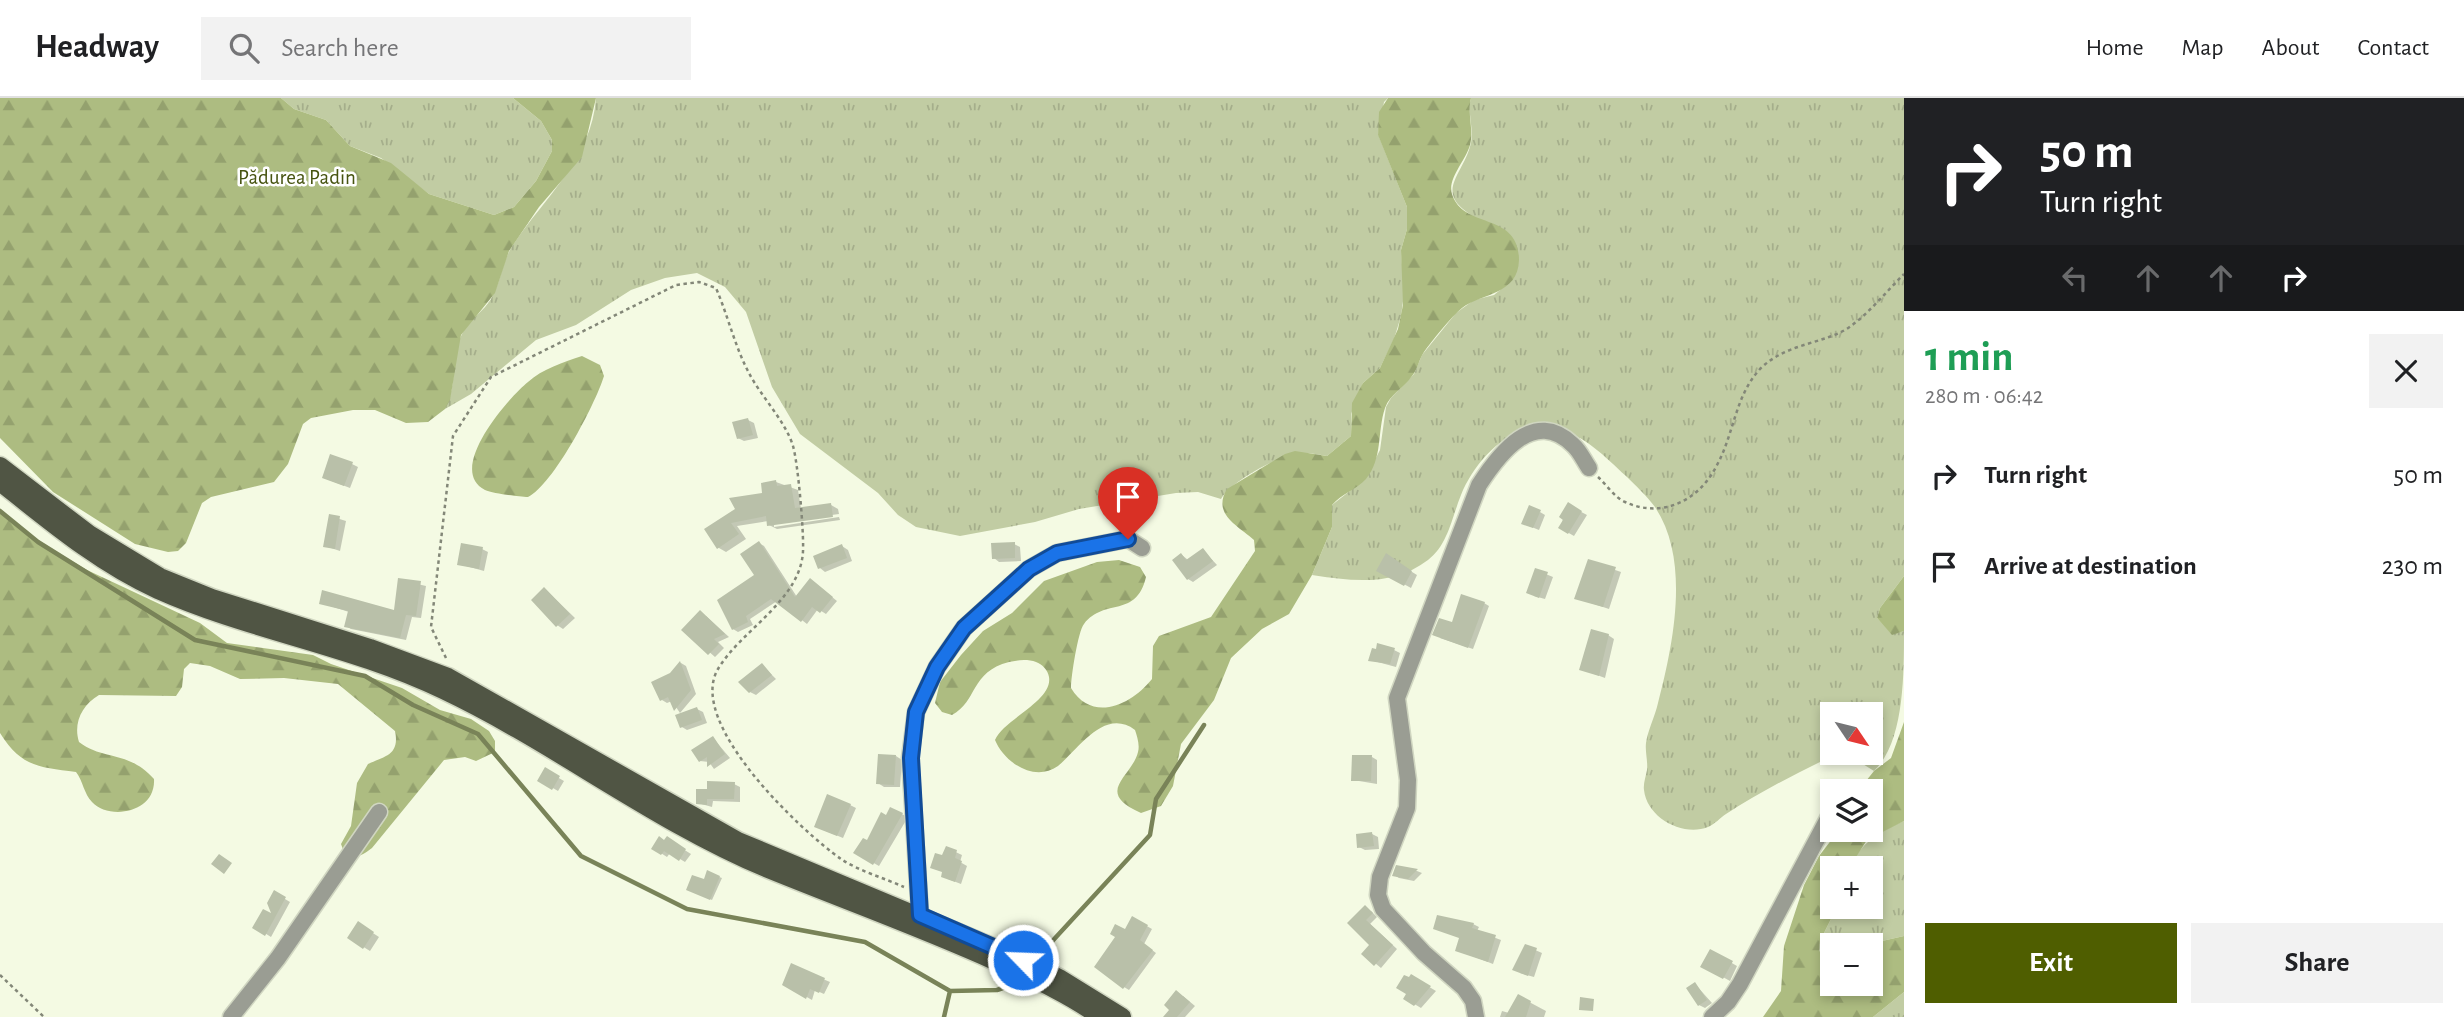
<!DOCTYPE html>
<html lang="en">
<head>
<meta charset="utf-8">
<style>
	body { margin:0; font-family:"Alegreya Sans",sans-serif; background:#f2f2f2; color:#202124; height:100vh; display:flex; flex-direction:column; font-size:26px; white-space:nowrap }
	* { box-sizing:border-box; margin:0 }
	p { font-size:23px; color:#757577 }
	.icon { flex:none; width:38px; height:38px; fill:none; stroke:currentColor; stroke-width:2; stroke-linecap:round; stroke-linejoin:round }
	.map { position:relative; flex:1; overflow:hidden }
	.side { display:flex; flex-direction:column; background:#fff; width:560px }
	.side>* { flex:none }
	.hud { background:#202124; color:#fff; overflow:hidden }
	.needle { width:46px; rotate:125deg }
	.controls { position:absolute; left:1820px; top:604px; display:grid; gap:14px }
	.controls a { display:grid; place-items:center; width:63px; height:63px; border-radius:0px; background:#fff; box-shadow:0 4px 10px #0003; font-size:35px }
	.pin { position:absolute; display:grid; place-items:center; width:60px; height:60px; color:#fff; margin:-72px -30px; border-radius:50% 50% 50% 0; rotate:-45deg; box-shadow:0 0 7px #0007 }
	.pin .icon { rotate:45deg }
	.me { position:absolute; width:77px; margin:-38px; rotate:294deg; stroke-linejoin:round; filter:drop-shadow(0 0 5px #0008) }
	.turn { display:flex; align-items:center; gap:24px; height:147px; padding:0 21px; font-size:32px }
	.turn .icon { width:91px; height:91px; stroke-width:2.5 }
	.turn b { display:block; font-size:49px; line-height:60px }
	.lanes { display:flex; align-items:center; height:66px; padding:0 21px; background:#0003; justify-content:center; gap:35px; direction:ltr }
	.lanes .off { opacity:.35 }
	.round { display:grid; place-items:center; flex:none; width:74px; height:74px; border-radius:0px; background:#f2f2f2 }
	.head { display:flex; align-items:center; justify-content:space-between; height:119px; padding:0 21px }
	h1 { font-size:42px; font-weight:700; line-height:52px; color:#1e9e55 }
	.action { display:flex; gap:14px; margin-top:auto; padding:14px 21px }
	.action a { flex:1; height:80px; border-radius:0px; background:#4f5e00; color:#fff; font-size:28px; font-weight:700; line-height:80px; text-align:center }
	.action a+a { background:#f2f2f2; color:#202124 }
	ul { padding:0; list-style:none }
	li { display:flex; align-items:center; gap:21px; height:91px; padding:0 21px }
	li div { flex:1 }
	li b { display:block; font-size:26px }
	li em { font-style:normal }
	header { display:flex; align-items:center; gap:42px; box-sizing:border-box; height:98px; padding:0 35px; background:#fff; border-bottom:2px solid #e0e0e0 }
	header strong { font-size:33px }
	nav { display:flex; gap:38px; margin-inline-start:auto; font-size:24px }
	.search { width:490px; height:63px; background:#f2f2f2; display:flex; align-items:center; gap:18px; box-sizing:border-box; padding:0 24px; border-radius:0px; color:#757577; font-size:26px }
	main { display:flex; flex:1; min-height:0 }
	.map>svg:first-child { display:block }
</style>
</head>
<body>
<header>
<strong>Headway</strong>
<div class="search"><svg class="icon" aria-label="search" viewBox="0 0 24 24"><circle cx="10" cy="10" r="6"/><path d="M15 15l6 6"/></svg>Search here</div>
<nav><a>Home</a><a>Map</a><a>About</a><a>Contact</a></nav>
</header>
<main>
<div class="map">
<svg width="1904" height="919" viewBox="0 0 1904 919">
	<defs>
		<pattern id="grass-tufts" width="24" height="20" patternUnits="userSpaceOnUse" patternTransform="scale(1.75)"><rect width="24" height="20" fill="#c1cca3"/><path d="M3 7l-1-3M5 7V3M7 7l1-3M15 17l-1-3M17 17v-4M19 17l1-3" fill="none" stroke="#a5ae8b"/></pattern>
		<pattern id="forest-firs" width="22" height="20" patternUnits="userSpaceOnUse" patternTransform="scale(1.75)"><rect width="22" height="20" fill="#adbc81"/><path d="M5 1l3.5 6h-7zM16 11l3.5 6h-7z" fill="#94a16e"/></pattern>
	</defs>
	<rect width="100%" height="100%" fill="#f4fae3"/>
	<path fill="url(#grass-tufts)" fill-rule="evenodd" d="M281,0h232l28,23 11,19v11l-16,30 -22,26 -20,8 -65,-21 -48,-36 -31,-12 -24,-26 -32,-11z
		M596,0h792l-4,4 -6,32 29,73v22l-6,21 3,44 -3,22 -7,23 -14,29 -17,15 -12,31v22l-24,20c-7,-1 -15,-3 -21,-3 -24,0 -72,26 -85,46l-23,-7 -22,1 -97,16 -44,13 -75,14 -44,-9 -18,-12 -20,-22 -78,-59 -28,-47 -26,-75 -21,-25 -28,-14 -32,5 -34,12 -55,35 -40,15 -65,54 -26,15c13,-24 5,-54 18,-77 7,-13 21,-21 28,-33 10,-17 11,-38 22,-54 31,-47 79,-87 83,-147z
		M1471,0h433v478l-24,32 -3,10 15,16 12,-3c0,46 0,111 -30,140l-16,-10 -21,-7c-37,17 -77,38 -111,60 -6,4 -11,10 -18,13 -25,10 -61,-9 -64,-37 -1,-6 2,-14 3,-20 1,-9 -2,-18 -1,-27 2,-13 9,-27 12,-40 15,-58 33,-142 -3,-196 -8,-11 -19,-21 -29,-31 -21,-19 -41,-41 -69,-47 -43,-11 -81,29 -96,66 -9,22 -13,50 -33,65 -36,27 -75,21 -116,15l20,-48v-22l33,-26 15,-29 6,-43 5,-9 23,-24 8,-19 34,-42 18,-13 20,-5 17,-14 -35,-63c-45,-26 -13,-41 -5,-75 3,-15 -4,-30 0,-45zM1832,616h39v38h-39z
		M1904,723v115l-22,5 -11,7v-3h-39v17l-13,-10 1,-11 17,-34 34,-1v-38h-22c13,-26 29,-36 55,-47z
		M1904,894v25h-31z"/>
	<path fill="url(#forest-firs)" d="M0,0h281l13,11 32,11 24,26 41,17 38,31 65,21 20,-8 22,-26 16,-30v-11l-11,-19 -28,-23h83l-14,59 -43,50 -30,44 -14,42 -34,42 -11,65 -5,9 -17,13 -22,1 -31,-13h-22l-42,8 -8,6 -15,40 -14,18 -63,15 -9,6 -16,40 -8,8 -10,1 -33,-8 -82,-52 -53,-54z
		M1388,0h83c-4,16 3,32 -1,47 -4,15 -23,34 -18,49 11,36 67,17 67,66 -1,35 -37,33 -57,48 -10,8 -31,34 -38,44 -5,7 -6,17 -12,24 -8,12 -22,18 -27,32 -8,24 -2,50 -19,71 -10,11 -24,14 -34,26v22l-20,48 -23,39 -27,15 -31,29 -17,42 -33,44 -8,42 -12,20 -20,7c-48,-21 -9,-36 -3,-61 2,-7 -1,-16 -3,-22 -31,-23 -57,20 -77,36 -24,17 -54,-4 -63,-26 9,-21 58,-39 54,-63 -1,-7 -7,-13 -13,-15 -8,-3 -19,-2 -27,0 -39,10 -31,39 -57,53l-10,-3 -7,-9 5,-21 21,-27 22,-24 29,-18 32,-32 53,-19 22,-2 21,7 6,10c-10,42 -41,20 -62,47 -6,7 -13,53 -13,64 22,36 61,16 81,-9l1,-33 6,-10 52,-19 44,-66 -1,-11c-17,-15 -42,-26 -27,-51l58,-35 10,-3 32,5 24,-20 1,-33 11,-20 17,-15 18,-39 5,-24 -2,-55 6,-21v-22l-29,-72 1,-23z
		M582,258l18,9 4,11c-9,29 -51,109 -76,121 -10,-1 -35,-3 -43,-7 -40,-20 24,-93 43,-108 14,-13 36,-20 54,-26z
		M0,413l31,26 56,33 113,53 27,20 86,12 18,9 71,24 38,22 31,9 18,12 6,10v11l-19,9 -11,-4 -21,3 -72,88c-9,7 -16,11 -27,7l-4,-11 10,-18 6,-43 11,-19c17,-8 32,-9 27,-33l-57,-47 -54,-6 -44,1 -30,-13 -20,-3 -6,6 -2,18 -6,9 -77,-1c-17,10 -26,28 -20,47 25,19 49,8 75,37 2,35 -46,41 -62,23 -8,-8 -9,-21 -16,-30 -36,-5 -54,-4 -76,-39z
		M1904,478v55l-12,4 -15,-17 3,-10z
		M1904,624v99l-37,19 -18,28h-17v38l5,1 -17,34 -1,10 13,11v22h39v-36l11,-7 22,-5v56l-31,25h-110l18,-26 3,-45 20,-61 15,-29 20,-26h32v-39h-13l16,-20 17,-13z"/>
	<path fill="#0003" d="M748,322l6,3 4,15 -14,3 -6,-3z
		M352,366l6,3 -8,21 -26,-10z
		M776,384l22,8 3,19 30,-4 7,4 1,5 -65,9v4l65,-10 1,3 -63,9 -8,-4 -1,-4 -31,5 9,13 -20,13 -7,-4 -13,-19 58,-35z
		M1568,407l19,10 -13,21 -14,-8z
		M1540,414l5,3 -6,15 -10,-4z
		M330,418l16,5 -6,30 -15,-5z
		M759,445l5,3 33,51 19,-13 21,17 -11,13 -8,-5 -11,15 -30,-23 -27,18 3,6 -15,7 -5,-3 23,-54z
		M1014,446l6,3 1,14 -22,1 -5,-4z
		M842,448l6,4 4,11 -27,11 -5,-4z
		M482,451l6,3 -4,19 -25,-7z
		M1203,452l14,15 -24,17 -5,-3 -6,-24 6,5z
		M1386,458l31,19 -6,13 -33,-18z
		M1589,463l32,11 -12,37 -33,-11z
		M1536,472l17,7 -8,22 -11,-3z
		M400,482l26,6 -5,32 -9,-1 -6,23 -55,-11 -5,-3 3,-14 -28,-9 74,9z
		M545,491l30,29 -12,11 -6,-4z
		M1484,505l5,3 -16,43 -33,-11z
		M706,518l23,21 -11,5 6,6 -9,9 -31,-27z
		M1608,537l6,4 -9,39 -24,-9z
		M1394,552l6,3 -4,14 -26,-7z
		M681,565l5,3 10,28 -16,19 -8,-12 -5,2 -5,-3 9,-25z
		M762,567l14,14 -20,16 -6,-3z
		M697,611l6,3 4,11 -20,7 -5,-3z
		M713,640l17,20 -16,11 -5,-7 -9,-1z
		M896,658l6,4 -2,27h-16l-6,-4z
		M1372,659l5,3v24l-24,-4z
		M545,672l19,11 -6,10 -19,-11z
		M734,686l6,3v15l-27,-1 -1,6 -14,-4z
		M850,707l6,3 -13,30 -22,-9z
		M891,711l17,8 -29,49 -23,-13 11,-11z
		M1372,736l6,3 1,12 -14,1 -6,-3z
		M667,741l24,15 -6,8 -15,-9 -3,4 -14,-9z
		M947,750l15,7 -2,7 7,4 -6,18 -13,-5 -4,-6z
		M1397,769l20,4 5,2 -8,8 -15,-3 -5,-3z
		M708,775l14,5 -10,22 -24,-11 17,-7z
		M275,795l15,9 -19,35 -16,-10 20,-10z
		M1371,813l6,6 -7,7 27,25 -16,19 -17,-14 8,-9 -22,-22z
		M1133,820l19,11 -8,15 12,9 -27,37 -5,-3 1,-55z
		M359,826l20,13 -9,14 -21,-13z
		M1473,826l6,3 -2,4 24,9 -8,24 -36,-14z
		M1526,848l16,7 -8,24 -14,-4z
		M1711,853l26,15 -7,15 -27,-15z
		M792,868l38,16 -6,12 -9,-4 -3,10 -28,-16z
		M1411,878l25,15 -15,17 -15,-9z
		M1695,886l17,19 -7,5 -6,-3z
		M1183,898l12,10 -10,11h-20z
		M1518,898l28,15 -2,6h-44l2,-6 7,2z"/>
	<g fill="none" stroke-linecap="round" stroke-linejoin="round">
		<path stroke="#798358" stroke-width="4.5" d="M0,413l38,31 157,98 170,36 48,29 65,29 103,122 106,53 178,33 85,49 47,-1 15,-5 7,-7
			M1034,863l116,-126 6,-36 48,-74
			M944,919l6,-26"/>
	</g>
	<path fill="#b9c0a9" d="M748,320l5,17 -16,4 -5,-17z
		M330,356l23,8 -9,24 -22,-8z
		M776,382l1,6 14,-2 4,24 36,-5 2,14 -66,9 -1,-10 -35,7 8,11 -22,15 -13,-20 31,-20 -6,-11 33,-5 -1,-10z
		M1568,404l14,9 -14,23 -10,-6 5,-8 -4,-3z
		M1529,407l12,5 -8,18 -12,-4z
		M329,416l11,2 -5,33 -12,-2z
		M759,443l36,56 15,-19 23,19 -13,16 -8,-6 -11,15 -30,-23 -25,17 2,6 -16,8 -15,-30 37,-25 -14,-21z
		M1015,444v16l-23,1 -1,-16z
		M461,445l22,4 -4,22 -22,-4z
		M842,446l5,14 -29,11 -5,-13z
		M1203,450l10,13 -26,19 -15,-20 9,-7 5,7z
		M1386,455l26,18 -8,15 -28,-15z
		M1588,461l28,8 -13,40 -29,-8z
		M1535,470l13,4 -9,26 -13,-5z
		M398,480l23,3 -5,35 -10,-1 -6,23 -56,-11 4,-16 -29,-7 3,-14 72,20z
		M544,489l26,27 -14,13 -25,-27z
		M1461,496l24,8 -17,46 -36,-13 7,-17 13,4z
		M700,512l25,24 -11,5 5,5 -11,11 -27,-25z
		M1591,531l18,5 -10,42 -20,-6z
		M1377,545l18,5 -5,16 -22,-3 4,-13 4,1z
		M680,563l11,29 -17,21 -6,-14 -8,4 -9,-19 19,-9z
		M762,565l10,12 -23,18 -11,-11z
		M697,609l5,13 -22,8 -5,-13z
		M713,638l12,18 -18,13v-10l-8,5 -8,-12z
		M878,656l18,1 -2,30 -18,-1z
		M1352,657h20l-1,26h-20z
		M545,669l15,9 -8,14 -15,-9z
		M707,683l28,1 -1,17h-27v6l-11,-1v-15h11z
		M827,696l24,10 -14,32 -23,-9z
		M890,709l13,6 -30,52 -20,-12 10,-15 4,2 14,-28 5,3z
		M1372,734l2,14 -17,2 -1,-14z
		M659,738l5,4 3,-4 19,13 -7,12 -15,-10 -3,4 -10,-6z
		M946,748l11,4 -2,8 7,3 -7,21 -14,-5 1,-5 -12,-4 5,-15 7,2z
		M219,756l13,9 -8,11 -13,-10z
		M1396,767l22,4 -10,10 -16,-3z
		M707,772l13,6 -10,24 -24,-10 6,-15 12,4z
		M274,792l12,7 -21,39 -13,-8 11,-19 8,4 -4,-10z
		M1365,807l8,8 -7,7 27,25 -19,21 -13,-12 8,-9 -22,-22z
		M1437,817l37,8 -2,5 24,7 -8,27 -33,-11 4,-13 -26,-9z
		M1132,818l16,9 -8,15 13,10 -30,39 -29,-22 21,-30 -5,-3 5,-10 10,5z
		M358,823l16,11 -11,17 -16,-11z
		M1525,846l12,4 -9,28 -16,-6z
		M1710,851l23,12 -10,18 -23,-12z
		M791,865l34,15 -6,15 -9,-4 -4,10 -24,-14z
		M1411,876l20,12 -17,20 -11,-7 3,-5 -10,-6 8,-13 5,2z
		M1695,884l12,18 -9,6 -12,-18z
		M1176,892l14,12 -13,15h-14l6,-7 -5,-5z
		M1518,896l13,7 -5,16h-21z
		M1580,899l14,2 -1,12 -14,-1z"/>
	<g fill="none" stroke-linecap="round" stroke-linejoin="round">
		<defs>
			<path id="street" d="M920,817l-10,-157 6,-46 21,-45 27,-39 65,-59 28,-16 71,-14 14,9
				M231,919l47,-59 101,-146
				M1476,919l-3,-16 -9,-13 -40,-35 -41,-44 -5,-14 2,-18 27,-69 1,-28 -11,-82 82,-213c20,-31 55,-78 94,-40 7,6 11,16 16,23
				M1712,919l16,-15 12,-18 92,-173"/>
			<path id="primary" d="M0,368l89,68 71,43 52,21 158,50 78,29 290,164 285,119 36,18 63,39
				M0,384c49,39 100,82 158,108 92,41 194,56 285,100 112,53 210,131 325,179 76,31 154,59 229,93 35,16 72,32 103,55"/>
		</defs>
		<use href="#street" stroke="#d0d6c1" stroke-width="19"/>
		<use href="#primary" stroke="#d0d6c1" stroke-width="21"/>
		<path stroke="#838778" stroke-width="2.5" stroke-dasharray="3.5 3.5" stroke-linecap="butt" d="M1598,379c8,7 17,21 27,25 37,17 74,-1 92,-37 17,-31 18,-69 43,-96 27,-27 67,-25 91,-43 19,-14 36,-35 53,-52
			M446,560l-15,-31 22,-191 38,-59 185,-92 23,-3 17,6c12,28 19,59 33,85 11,22 37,49 44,73 5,17 11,86 10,105 -2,49 -63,80 -85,118 -32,54 83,162 123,190 18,12 43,19 63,28
			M0,877l44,42"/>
		<use href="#street" stroke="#9a9d93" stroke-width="16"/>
		<use href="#primary" stroke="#505544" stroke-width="18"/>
	</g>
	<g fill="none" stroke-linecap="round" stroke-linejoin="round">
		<defs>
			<path id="route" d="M1023,862l-103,-45 -9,-157 5,-46 21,-45 27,-39 65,-59 28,-16 71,-14"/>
		</defs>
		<use href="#route" stroke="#114b97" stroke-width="18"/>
		<use href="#route" stroke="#1a73e8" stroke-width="12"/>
	</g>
	<g text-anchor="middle" stroke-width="5" stroke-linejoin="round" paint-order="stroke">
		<g font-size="21" fill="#475411" stroke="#fff">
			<text x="297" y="86">Pădurea Padin</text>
		</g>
	</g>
</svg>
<div class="controls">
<a><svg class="needle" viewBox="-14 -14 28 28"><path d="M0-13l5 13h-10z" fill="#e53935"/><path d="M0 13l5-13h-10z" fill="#757577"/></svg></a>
<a><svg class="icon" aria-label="layers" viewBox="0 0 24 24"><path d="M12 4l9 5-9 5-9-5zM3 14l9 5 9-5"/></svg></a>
<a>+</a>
<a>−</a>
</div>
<div class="pin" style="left:1128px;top:441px;background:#d93025"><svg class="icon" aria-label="arrive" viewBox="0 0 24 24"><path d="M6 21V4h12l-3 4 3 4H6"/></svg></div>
<svg class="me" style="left:1023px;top:862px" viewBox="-20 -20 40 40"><circle r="17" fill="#1a73e8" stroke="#fff" stroke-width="3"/><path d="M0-11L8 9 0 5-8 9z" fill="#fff"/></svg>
</div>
<section class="side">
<div class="hud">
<div class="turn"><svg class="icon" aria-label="right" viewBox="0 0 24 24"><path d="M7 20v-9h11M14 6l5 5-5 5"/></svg><div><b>50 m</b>Turn right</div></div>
<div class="lanes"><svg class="icon off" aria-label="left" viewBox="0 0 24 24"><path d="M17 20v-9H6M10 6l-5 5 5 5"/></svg><svg class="icon off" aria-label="ahead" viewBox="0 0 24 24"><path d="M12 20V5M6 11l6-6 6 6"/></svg><svg class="icon off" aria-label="ahead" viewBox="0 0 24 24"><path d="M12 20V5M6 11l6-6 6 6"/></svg><svg class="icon" aria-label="right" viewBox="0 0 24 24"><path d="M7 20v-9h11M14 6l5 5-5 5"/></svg></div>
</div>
<div class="head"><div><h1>1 min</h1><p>280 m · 06:42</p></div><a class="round"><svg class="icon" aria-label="close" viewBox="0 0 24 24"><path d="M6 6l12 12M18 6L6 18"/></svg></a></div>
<ul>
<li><svg class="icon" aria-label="right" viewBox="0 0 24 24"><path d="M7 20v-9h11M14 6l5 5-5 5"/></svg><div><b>Turn right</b></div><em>50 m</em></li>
<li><svg class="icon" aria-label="arrive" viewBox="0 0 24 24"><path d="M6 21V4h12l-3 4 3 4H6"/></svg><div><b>Arrive at destination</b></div><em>230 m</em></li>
</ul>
<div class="action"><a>Exit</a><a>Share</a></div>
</section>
</main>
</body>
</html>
